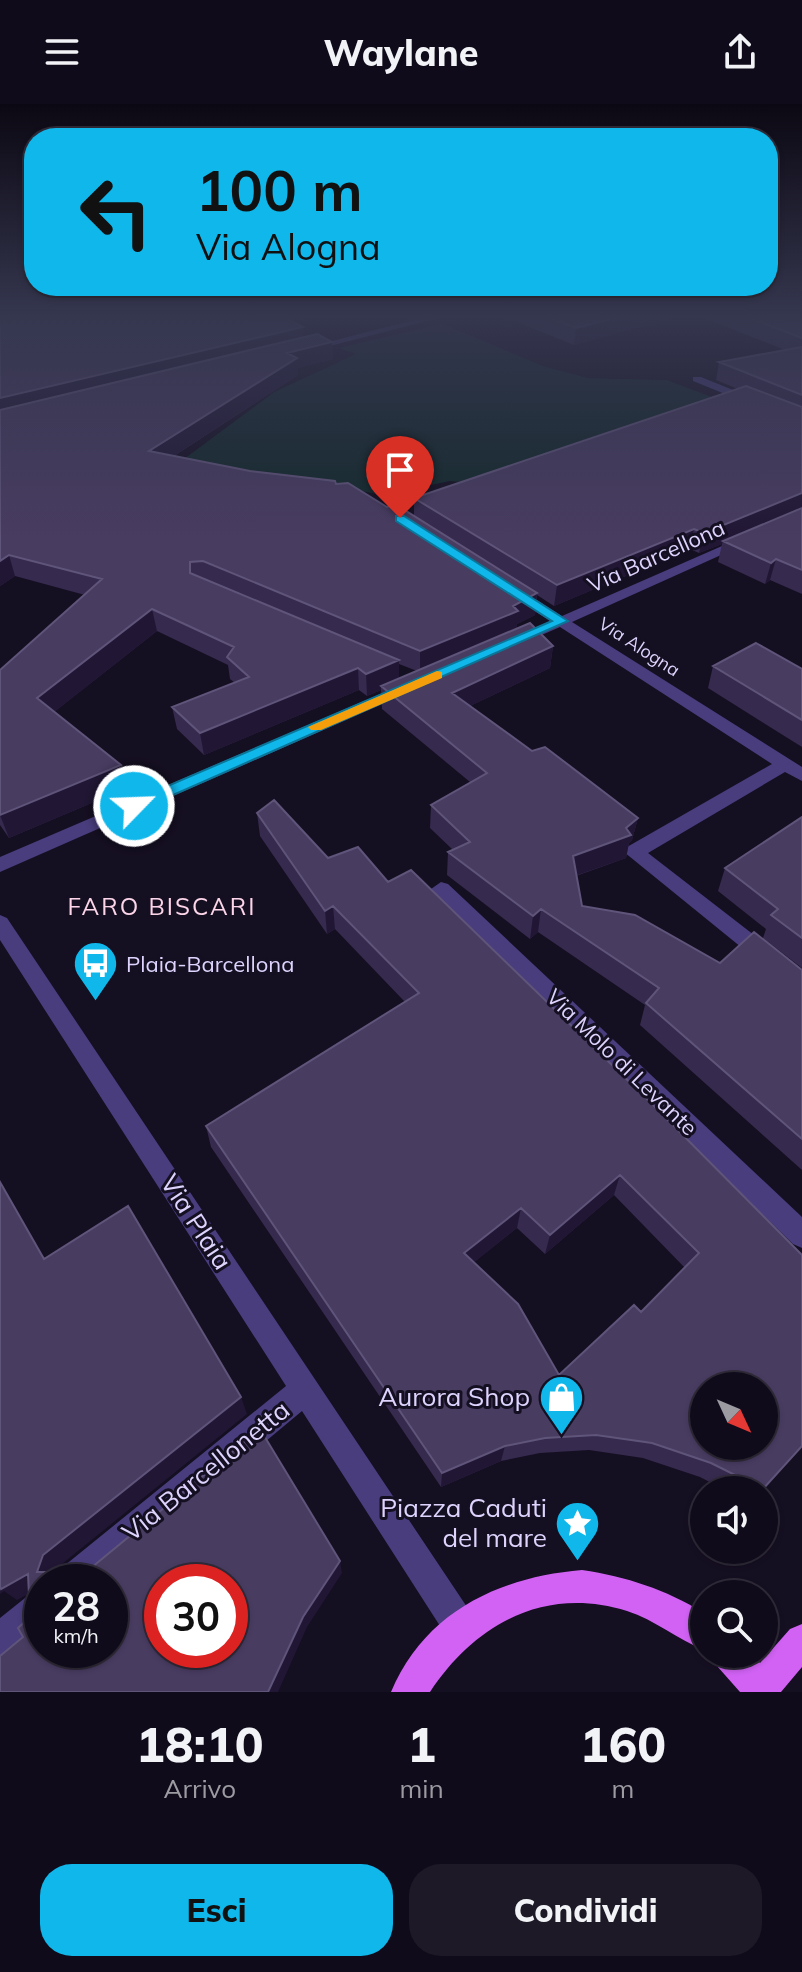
<!DOCTYPE html>
<html lang="it">
<head>
<meta charset="utf-8">
<style>
	body { margin:0; font-family:Mulish,sans-serif; background:#1e1927; color:#f1f3f6; height:100vh; display:flex; flex-direction:column; font-size:30px; white-space:nowrap }
	* { box-sizing:border-box; margin:0 }
	p { font-size:26px; color:#9c9ba2 }
	.icon { flex:none; width:44px; height:44px; fill:none; stroke:currentColor; stroke-width:2; stroke-linecap:round; stroke-linejoin:round }
	.map { position:relative; height:1588px; overflow:hidden }
	.sheet { display:flex; flex-direction:column; background:#100b1a; flex:1 }
	.sheet>* { flex:none }
	.guide { position:absolute; left:24px; top:24px; width:754px; height:168px; border-radius:32px; box-shadow:0 2px 6px #0004,0 0 0 2px #302b39; background:#10b7eb; color:#111; overflow:hidden }
	.needle { width:52px; rotate:134deg }
	.fabs { position:absolute; left:690px; top:1268px; display:grid; gap:16px }
	.fabs a { display:grid; place-items:center; width:88px; height:88px; border-radius:50%; background:#100b1a; box-shadow:0 2px 6px #0004,0 0 0 2px #302b39; font-size:40px }
	.speed { position:absolute; left:24px; top:1460px; display:flex; gap:16px; font-size:40px; font-weight:700; text-align:center }
	.speed>* { display:grid; place-content:center; width:104px; height:104px; border-radius:50%; background:#100b1a; box-shadow:0 2px 6px #0004,0 0 0 2px #302b39; line-height:1 }
	.speed small { font-size:20px; font-weight:400 }
	.speed .limit { border:12px solid #d22; background:#fff; color:#111 }
	.pin { position:absolute; display:grid; place-items:center; width:68px; height:68px; color:#fff; margin:-82px -34px; border-radius:50% 50% 50% 0; rotate:-45deg; box-shadow:0 0 8px #0007 }
	.pin .icon { rotate:45deg }
	.me { position:absolute; width:88px; margin:-44px; rotate:66deg; stroke-linejoin:round; filter:drop-shadow(0 0 6px #0008) }
	.turn { display:flex; align-items:center; gap:28px; height:168px; padding:0 40px; font-size:36px }
	.turn .icon { width:104px; height:104px; stroke-width:2.5 }
	.turn b { display:block; font-size:56px; line-height:68px }
	.eta { display:flex; justify-content:space-evenly; align-items:center; height:136px; text-align:center }
	.eta b { font-size:48px; font-weight:800; line-height:56px }
	.button { display:flex; gap:16px; margin-top:auto; padding:16px 40px }
	.button a { flex:1; height:92px; border-radius:32px; background:#10b7eb; color:#111; font-size:32px; font-weight:800; line-height:92px; text-align:center }
	.button a+a { background:#1e1927; color:#f1f3f6 }
	header { display:flex; justify-content:space-between; align-items:center; height:104px; padding:0 40px; background:#100b1a; font-size:36px; font-weight:800 }
	.map>svg:first-child { display:block }
</style>
</head>
<body>
<header><svg class="icon" aria-label="menu" viewBox="0 0 24 24"><path d="M4 6h16M4 12h16M4 18h16"/></svg>Waylane<svg class="icon" aria-label="share" viewBox="0 0 24 24"><path d="M12 15V3M7 8l5-5 5 5M5 13v7h14v-7"/></svg></header>
<div class="map">
<svg width="802" height="1588" viewBox="0 0 802 1588">
	<rect width="100%" height="100%" fill="#150f22"/>
	<path fill="#13292b" d="M442,220l101,42 45,12 79,2 63,24 -240,81 -40,-4 -67,14 -199,-36 90,-67 82,-38 -17,-6z"/>
	<g fill="none" stroke-linecap="round" stroke-linejoin="round">
		<path fill="#493d7d" fill-rule="evenodd" d="M434,211h16l-144,37 -5,-3z
			M693,273h8l101,41v7l-109,-44z
			M738,435l12,3 -178,80 230,145v14l-17,-9 -137,81 154,119v20l-8,-2 -170,-138 3,-5 145,-83 -212,-137 -39,17 -5,2 -8,-5 42,-20 -40,-26v-6h10l42,27z
			M406,579l8,5 -2,3 -412,181v-15z
			M441,778l7,2 354,333v31l-9,-4 -359,-350 -3,-5z
			M0,811l7,3 466,698 5,12 -5,12 -12,5 -12,-5 -147,-229 -205,171h-43l5,-12 227,-184 -286,-446z
			M42,1485v39l-30,24 -12,5v-39l30,-24z"/>
		<path fill="#d162f4" fill-rule="evenodd" d="M582,1466c45,7 83,19 122,43v37c-27,-11 -49,-30 -77,-39 -83,-26 -153,14 -197,81h-39c34,-81 109,-115 191,-122z
			M802,1520v43l-21,25h-41l-23,-26 -5,-12h40l8,9 30,-34z"/>
	</g>
	<path fill="#362a4e" fill-rule="evenodd" d="M0,211l293,7 11,15 29,22 -35,9v7l-124,81 76,15 86,13 51,23 27,9v-18l324,-109 -22,-9 3,-18 66,-12 -88,-35h105v279l-32,-14 -5,4 -47,-22 4,-18 -23,9 -9,-4 -136,57 -17,-11 -2,20 -18,9 -1,5 37,17 -3,22 -80,38 62,45 106,67 -6,22 -3,3 -3,15 -50,18 6,30 138,57 82,7v200l-162,-145 5,-20 -107,-73 -8,7 -83,-64 1,-23 5,-2 -23,-22 1,-23 39,-23 -88,-73 -1,-19 -14,6 -8,-6 -155,65 -27,-26 -5,-22 63,-24 -5,-4 -2,-14 -71,-34 -103,81 67,53 6,23 -118,50 -9,-13v-155l85,-75 -70,-19 -15,10zM399,560l18,7 -18,8z
		M499,211h184l-109,30z
		M713,562l89,3v78l-94,-59z
		M257,709l71,45 60,24 258,216 156,348 -40,44h-37l-25,-13 -57,-19 -54,-8 -49,3 -39,8 -60,26 -230,-340 -5,-21 199,-124 -70,-73 -8,5 -67,-98zM614,1091l71,73 -44,44 -82,63 -85,-113 43,-34 28,26z
		M802,713v151l-39,-30 3,-9 -48,-38 7,-23z"/>
	<path fill="#211735" d="M271,211h52l-51,12z
		M626,211h57l-109,30 2,-17z
		M303,223l1,16 -304,74v-19z
		M332,238l1,17 -35,9v7l-146,95 -3,-19 138,-98z
		M802,389v17l-79,31 -1,3 -23,9 5,-20z
		M694,425l-4,20 -136,57 3,-21z
		M9,451l6,21 -15,10v-25z
		M776,455l-6,21 -5,4 6,-21z
		M537,489l-2,22 -18,9 -1,8 -96,41v-22z
		M152,505l5,22 -113,89 -7,-22z
		M553,542l-3,22 -99,47 1,-22z
		M399,556v22l-18,4v4l-14,6 -1,-22z
		M358,564l1,22 -155,65 -4,-22z
		M121,661l6,23 -118,50 -9,-23z
		M638,714l-6,22 -3,3 -3,15 -57,20 4,-22 53,-28z
		M333,802l2,23 -8,5 -2,-23z
		M541,805l-3,23 -8,7 3,-23z
		M620,1071l-6,20 -69,59 5,-19z
		M521,1104l-4,20 -55,44 2,-19z
		M241,1293l6,17 -190,154 -4,14 -16,-10 6,-17z
		M505,1342l-4,15 -60,26 1,-14z
		M340,1457l2,12 -35,54 -29,65h-10l35,-75z
		M28,1470l14,13 -25,13 -13,-9 -4,3v-16z"/>
	<path fill="#483c61" stroke="#5f5479" stroke-width="2" fill-rule="evenodd" d="M0,211h280l23,12 -303,71z
		M542,211h84l-50,13z
		M742,211h60v23z
		M317,230l15,8 -45,11 10,5 -148,93 101,20 85,10 1,3 12,-1 39,24 8,-3 142,89 -24,13 5,5 -98,40 -217,-90 -13,1v11l209,87 -33,14 -8,-6 -158,65 -28,-26 77,-30 -22,-20 7,-10 -82,-38 -115,89 84,67 -121,50v-145l102,-91 -93,-24 -9,6v-151z
		M802,243v48l-83,-33z
		M746,282l56,21v86l-98,40 -10,-4 -137,56 -143,-87z
		M802,404v62l-26,-11 -5,4 -48,-22z
		M530,519l23,23 -101,47 80,58 13,-4 93,71 -12,10 5,7 -58,21 9,50 53,9 85,48 34,-31 48,38v169l-156,-136 13,-15 -118,-79 -8,7 -85,-64 22,-10 -39,-37 56,-32 -106,-87z
		M756,539l46,26v51l-89,-54z
		M274,696l54,58 30,-11 30,35 23,-12 235,228 156,157v191l-39,43 -52,-26 -59,-20 -56,-8 -51,3 -40,8 -63,27 -236,-347 213,-133 -86,-87 -8,5 -68,-98zM620,1071l79,78 -58,59 -7,-7 -75,70 -41,-71 -54,-51 57,-45 29,27zM704,1282h60v60h-60z
		M802,713v121l-31,-23 7,-6 -53,-41z
		M0,1078l44,77 84,-53 113,191 -198,158 -6,17h49l174,-143 80,132 -37,56 -35,75h-268v-36l23,-19 -5,-9 12,-11 -2,-43 -27,15 -1,-2zM42,1478h68v68h-68zM162,1478h68v68h-68z"/>
	<linearGradient id="sky" x2="0" y2="1"><stop stop-color="#0c0813"/><stop offset="0.49" stop-color="#35374f"/><stop offset="1" stop-color="#35374f" stop-opacity="0"/></linearGradient>
	<rect width="802" height="434" fill="url(#sky)"/>
	<path fill="#10b7eb" stroke="#0a7799" stroke-width="2" d="M396,412h8l164,105 -429,189h-11l-3,-4 3,-3 424,-182 -156,-100z"/>
	<path fill="#f59e0b" d="M437,567l5,1v6l-121,52h-10l-3,-3z"/>
	<defs>
		<symbol id="bus-pin" viewBox="-11 -11 22 30"><path d="M0 17L-7.5 6A9.5 9.5 0 1 1 7.5 6Z" fill="#10b7eb" stroke="#150f22"/><path d="M-5-6H5V4H4V6H2V4H-2V6H-4V4H-5ZM-3.5-4V0h7V-4ZM-3.5 1.2v1.5H-2V1.2ZM2 1.2v1.5H3.5V1.2Z" fill="#fff"/></symbol>
		<symbol id="shop-pin" viewBox="-11 -11 22 30"><path d="M0 17L-7.5 6A9.5 9.5 0 1 1 7.5 6Z" fill="#10b7eb" stroke="#150f22"/><path d="M-5-2.5h2.3a2.7 3.5 0 0 1 5.4 0H5L5.5 6h-11ZM-1.5-2.5h3a1.5 2.3 0 0 0-3 0Z" fill="#fff"/></symbol>
		<symbol id="sight-pin" viewBox="-11 -11 22 30"><path d="M0 17L-7.5 6A9.5 9.5 0 1 1 7.5 6Z" fill="#10b7eb" stroke="#150f22"/><path d="M0-6L1.8-2.2L6-1.7L2.9 1.2L3.7 5.4L0 3.3L-3.7 5.4L-2.9 1.2L-6-1.7L-1.8-2.2Z" fill="#fff"/></symbol>
	</defs>
	<g fill-rule="evenodd">
		<use href="#bus-pin" x="70" y="834" width="51" height="69"/>
		<use href="#shop-pin" x="536" y="1268" width="51" height="69"/>
		<use href="#sight-pin" x="552" y="1394" width="51" height="69"/>
	</g>
	<g text-anchor="middle" stroke-width="6" stroke-linejoin="round" paint-order="stroke">
		<g font-size="18" fill="#ddd3fc" stroke="#150f22">
			<text transform="translate(639 543) rotate(33)" y="6">Via Alogna</text>
		</g>
		<g font-size="22" fill="#ddd3fc" stroke="#150f22">
			<text transform="translate(656 452) rotate(-24)" y="8">Via Barcellona</text>
			<text transform="translate(622 958) rotate(44)" y="8">Via Molo di Levante</text>
		</g>
		<g font-size="22" fill="#ddd3fc" stroke="#150f22" text-anchor="start">
			<text x="126" y="868">Plaia-Barcellona</text>
		</g>
		<g font-size="24" letter-spacing="2" fill="#fcd5e8" stroke="#150f22">
			<text x="162" y="811">FARO BISCARI</text>
		</g>
		<g font-size="26" fill="#ddd3fc" stroke="#150f22">
			<text transform="translate(196 1118) rotate(57)" y="9">Via Plaia</text>
			<text transform="translate(206 1367) rotate(-39)" y="9">Via Barcellonetta</text>
		</g>
		<g font-size="26" fill="#ddd3fc" stroke="#150f22" text-anchor="end">
			<text x="530" y="1302">Aurora Shop</text>
			<text x="547" y="1413">Piazza Caduti<tspan x="547" dy="30">del mare</tspan></text>
		</g>
	</g>
</svg>
<div class="fabs">
<a><svg class="needle" viewBox="-14 -14 28 28"><path d="M0-13l5 13h-10z" fill="#e53935"/><path d="M0 13l5-13h-10z" fill="#9c9ba2"/></svg></a>
<a><svg class="icon" aria-label="sound" viewBox="0 0 24 24"><path d="M4 9h4l5-4v14l-5-4H4zM17 9q2 3 0 6"/></svg></a>
<a><svg class="icon" aria-label="search" viewBox="0 0 24 24"><circle cx="10" cy="10" r="6"/><path d="M15 15l6 6"/></svg></a>
</div>
<div class="speed"><div>28<small>km/h</small></div><div class="limit">30</div></div>
<div class="pin" style="left:400px;top:414px;background:#d93025"><svg class="icon" aria-label="arrive" viewBox="0 0 24 24"><path d="M6 21V4h12l-3 4 3 4H6"/></svg></div>
<svg class="me" style="left:134px;top:702px" viewBox="-20 -20 40 40"><circle r="17" fill="#10b7eb" stroke="#fff" stroke-width="3"/><path d="M0-11L8 9 0 5-8 9z" fill="#fff"/></svg>
<div class="guide">
<div class="turn"><svg class="icon" aria-label="left" viewBox="0 0 24 24"><path d="M17 20v-9H6M10 6l-5 5 5 5"/></svg><div><b>100 m</b>Via Alogna</div></div>
</div>
</div>
<section class="sheet">
<div class="eta">
<div><b>18:10</b><p>Arrivo</p></div>
<div><b>1</b><p>min</p></div>
<div><b>160</b><p>m</p></div>
</div>
<div class="button"><a>Esci</a><a>Condividi</a></div>
</section>
</body>
</html>
